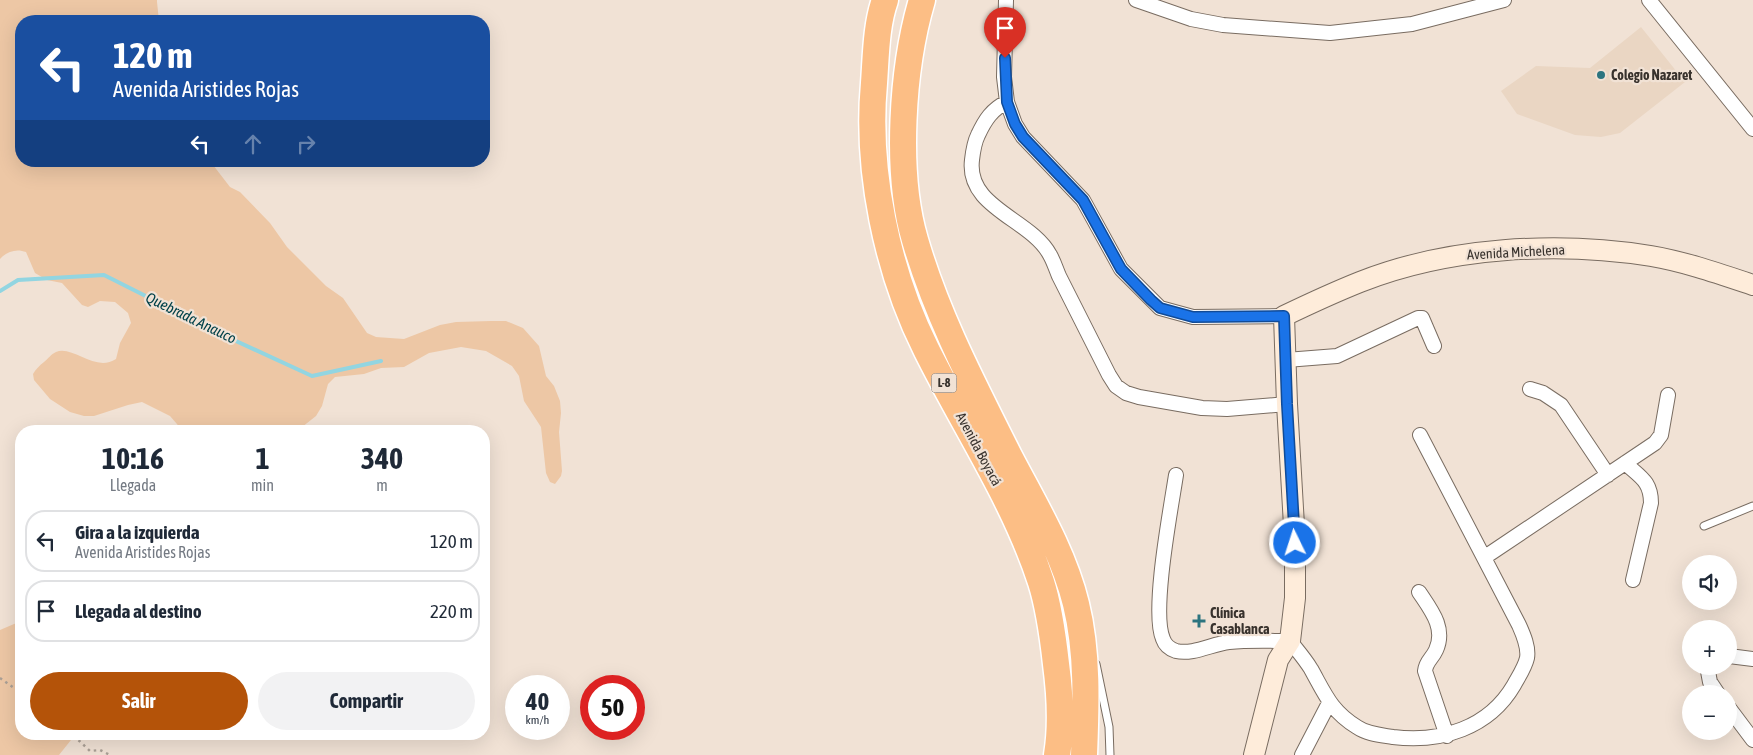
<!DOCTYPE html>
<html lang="es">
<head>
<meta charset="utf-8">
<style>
	body { margin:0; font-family:"Asap Condensed",sans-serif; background:#f2f2f3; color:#1f2937; height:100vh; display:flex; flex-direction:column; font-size:19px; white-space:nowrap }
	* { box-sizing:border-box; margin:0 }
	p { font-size:16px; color:#747a83 }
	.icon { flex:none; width:28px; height:28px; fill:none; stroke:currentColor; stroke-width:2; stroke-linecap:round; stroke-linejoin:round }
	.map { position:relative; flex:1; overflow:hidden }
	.panel { position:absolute; left:15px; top:425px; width:475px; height:315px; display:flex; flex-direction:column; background:#fff; border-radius:20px; box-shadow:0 5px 20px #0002 }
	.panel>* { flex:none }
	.banner { position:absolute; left:15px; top:15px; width:475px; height:152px; border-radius:20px; box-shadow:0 5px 20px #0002; background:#1a4fa0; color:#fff; overflow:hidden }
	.fabs { position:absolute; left:1682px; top:555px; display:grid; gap:10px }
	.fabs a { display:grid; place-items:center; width:55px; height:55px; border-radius:50%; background:#fff; box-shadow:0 5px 20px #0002; font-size:25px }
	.speed { position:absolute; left:505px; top:675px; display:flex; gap:10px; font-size:25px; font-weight:700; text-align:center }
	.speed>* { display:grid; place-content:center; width:65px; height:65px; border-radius:50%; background:#fff; box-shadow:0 5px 20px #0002; line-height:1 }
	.speed small { font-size:12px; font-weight:400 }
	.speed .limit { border:8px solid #d22; background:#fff; color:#111 }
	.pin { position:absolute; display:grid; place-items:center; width:42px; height:42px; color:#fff; margin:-51px -21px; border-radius:50% 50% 50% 0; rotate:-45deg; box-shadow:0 0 5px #0007 }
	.pin .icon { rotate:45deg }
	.me { position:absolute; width:55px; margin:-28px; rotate:356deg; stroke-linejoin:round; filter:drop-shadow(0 0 4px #0008) }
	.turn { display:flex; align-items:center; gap:18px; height:105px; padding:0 15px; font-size:22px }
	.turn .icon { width:65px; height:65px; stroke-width:2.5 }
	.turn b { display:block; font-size:35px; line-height:42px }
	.lanes { display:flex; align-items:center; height:48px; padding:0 15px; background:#0003; justify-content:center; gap:25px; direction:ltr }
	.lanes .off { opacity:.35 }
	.eta { display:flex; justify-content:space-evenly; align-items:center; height:85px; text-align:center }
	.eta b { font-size:30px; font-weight:700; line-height:35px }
	.button { display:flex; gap:10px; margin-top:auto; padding:10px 15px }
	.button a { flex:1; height:58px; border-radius:30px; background:#b45309; color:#fff; font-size:20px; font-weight:700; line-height:58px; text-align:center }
	.button a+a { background:#f2f2f3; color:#1f2937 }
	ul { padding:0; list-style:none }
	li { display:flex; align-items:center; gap:15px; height:62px; margin:0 10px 8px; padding:0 5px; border:2px solid #e0e1e3; border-radius:20px }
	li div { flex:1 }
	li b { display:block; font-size:19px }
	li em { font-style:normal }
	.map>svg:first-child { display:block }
</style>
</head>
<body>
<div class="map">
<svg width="1753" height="755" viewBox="0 0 1753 755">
	<rect width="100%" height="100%" fill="#f1e2d5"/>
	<path fill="#ead6c3" d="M1641,27l44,55 -65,51 -19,4 -26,-2 -58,-21 -16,-23 35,-25 54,2z"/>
	<path fill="#edc7a5" d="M0,0h157v2l2,19h-138v140h189l20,26 10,5 30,31 17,24 39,39 17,12 24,35 9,4 28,2 36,-14 16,-3 35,-1h15l17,7 16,18 7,30 8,10 6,15 1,12 -2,19 3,39 -1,5 -6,8 -5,-2 -4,-9 -5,-46 -17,-26 -5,-25 -7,-10 -26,-15 -25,-4 -32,6 -25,14 -23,1 -17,6 -29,3 -7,7 -6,22 -6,10 -19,15h-114l-13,-15 -28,-14 -14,3 -34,11h-10l-14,-4 -20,-13 -16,-19 -1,-6c3,-5 6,-8 11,-12 4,-3 7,-8 12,-10 17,-7 39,21 60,7l4,-16 11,-20 -3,-10 -13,-11 -15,-1 -12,6 -6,-2 -20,-22 -15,-3 -12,-7 -9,-21c-10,-4 -20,0 -26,7z
		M21,621v113h52l-2,6 -12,15h-59v-125z"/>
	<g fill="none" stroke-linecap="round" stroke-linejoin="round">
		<path stroke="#92d5e1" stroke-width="4" d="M0,291l18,-11 86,-5 119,60 89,41 69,-15"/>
		<defs>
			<path id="lane" d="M1704,526l49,-20
				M1096,664l13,63 1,28"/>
			<path id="street" d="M1006,0l-2,77 3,25 8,22 8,13 60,63 38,69 39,39 33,9 91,-1
				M1136,0l55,19 32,6 107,8 82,-9 92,-24
				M1649,0l104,129
				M1007,102c-15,7 -22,18 -29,33 -4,8 -5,16 -6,25 -6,48 59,59 78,95 4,7 6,14 9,21 17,33 33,66 50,99l7,11 10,7 13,4 63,11 25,1 60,-5
				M1286,360l51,-4 81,-38h4l12,28
				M1530,389l13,4 18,12 47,70
				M1625,463c15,14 26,18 26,40l-18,77
				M1176,475c-5,33 -25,137 -13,164 2,6 7,10 13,12 17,4 36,-7 53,-9 20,-2 41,-1 61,-1 7,9 15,18 21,28 14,25 20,42 46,58 10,7 24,8 36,10 48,6 96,-9 121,-52 5,-9 11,-18 13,-27 2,-11 -4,-24 -8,-33l-99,-190
				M1485,557l170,-114 6,-8 7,-40
				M1419,592c12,18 27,36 17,58 -4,9 -10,11 -11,21l22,65
				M1729,656l24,3
				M1707,666l3,16 8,12
				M1729,708l24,32
				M1302,755l27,-52"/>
			<path id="secondary" d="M1254,755l24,-95 12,-19 5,-43v-55l-8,-139 -3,-88c25,-12 51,-24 76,-34 88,-35 198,-41 291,-26 35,6 69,18 102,29"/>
			<path id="highway" d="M885,0c-9,25 -9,56 -11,83 -8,87 13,188 52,266 38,77 88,150 115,233 8,25 12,55 15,82 4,30 6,61 1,91
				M922,0c-20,68 -27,172 -7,240 22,76 59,146 94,216 25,48 54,95 67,148 12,49 10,102 8,151"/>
		</defs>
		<use href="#lane" stroke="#796c61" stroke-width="9"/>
		<use href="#street" stroke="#796c61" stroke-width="16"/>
		<use href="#secondary" stroke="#796c61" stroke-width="22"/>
		<use href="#highway" stroke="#fff" stroke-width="29"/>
		<path stroke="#aba096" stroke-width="2.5" stroke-dasharray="2.5 4" stroke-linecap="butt" d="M0,678l21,15
			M56,734l3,3 14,-2 17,16 10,-1 10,5"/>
		<use href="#lane" stroke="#fff" stroke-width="7"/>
		<use href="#street" stroke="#fff" stroke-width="14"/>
		<use href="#secondary" stroke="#feecda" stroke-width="20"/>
		<use href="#highway" stroke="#fcbe85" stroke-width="26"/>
	</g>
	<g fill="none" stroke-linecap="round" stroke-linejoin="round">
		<defs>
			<path id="route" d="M1005,58l2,44 8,22 8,13 60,63 38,69 30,31 9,8 33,9 91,-1 3,88 8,139"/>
		</defs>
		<use href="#route" stroke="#114b97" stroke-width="12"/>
		<use href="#route" stroke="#1a73e8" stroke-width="9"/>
	</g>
	<g fill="#2c747f" stroke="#f1e2d5" stroke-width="2">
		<circle cx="1601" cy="75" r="5"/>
		<path d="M1196.5 613.5h5v5h5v5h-5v5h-5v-5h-5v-5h5z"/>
	</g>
	<g text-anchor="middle" stroke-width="4.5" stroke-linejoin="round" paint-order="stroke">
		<rect fill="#f1e2d5" stroke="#70675f" stroke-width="1" x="931.5" y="373.5" width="25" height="19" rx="4"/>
		<g font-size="12" font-weight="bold" fill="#38322d">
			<text x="944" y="387">L-8</text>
		</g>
		<g font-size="14" font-weight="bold" fill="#38322d" stroke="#f1e2d5" text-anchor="start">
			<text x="1611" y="80">Colegio Nazaret</text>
			<text x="1210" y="618">Clínica<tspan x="1210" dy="16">Casablanca</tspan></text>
		</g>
		<g font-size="14" fill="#38322d" stroke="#f1e2d5">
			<text transform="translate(1516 252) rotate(-3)" y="5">Avenida Michelena</text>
			<text transform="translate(979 449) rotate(62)" y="5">Avenida Boyacá</text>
		</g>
		<g font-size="15" font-style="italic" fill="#004149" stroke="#f1e2d5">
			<text transform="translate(191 318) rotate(26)" y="5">Quebrada Anauco</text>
		</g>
	</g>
</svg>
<div class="fabs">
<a><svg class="icon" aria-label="sound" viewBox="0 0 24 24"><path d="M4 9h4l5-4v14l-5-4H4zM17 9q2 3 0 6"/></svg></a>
<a>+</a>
<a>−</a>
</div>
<div class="speed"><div>40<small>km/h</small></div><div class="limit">50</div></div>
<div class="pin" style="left:1005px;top:58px;background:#d93025"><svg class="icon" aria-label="arrive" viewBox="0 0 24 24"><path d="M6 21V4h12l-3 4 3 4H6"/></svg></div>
<svg class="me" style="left:1295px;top:543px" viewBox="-20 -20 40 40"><circle r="17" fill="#1a73e8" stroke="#fff" stroke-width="3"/><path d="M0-11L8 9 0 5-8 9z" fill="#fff"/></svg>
<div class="banner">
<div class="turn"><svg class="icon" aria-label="left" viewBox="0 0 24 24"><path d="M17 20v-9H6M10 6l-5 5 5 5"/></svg><div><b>120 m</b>Avenida Aristides Rojas</div></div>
<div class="lanes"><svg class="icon" aria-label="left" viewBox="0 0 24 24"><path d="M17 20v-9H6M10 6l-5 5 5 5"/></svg><svg class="icon off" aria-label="ahead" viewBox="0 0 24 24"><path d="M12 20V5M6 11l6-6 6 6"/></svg><svg class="icon off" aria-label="right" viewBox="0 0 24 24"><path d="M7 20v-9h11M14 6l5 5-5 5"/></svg></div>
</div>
<section class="panel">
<div class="eta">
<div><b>10:16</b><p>Llegada</p></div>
<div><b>1</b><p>min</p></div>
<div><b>340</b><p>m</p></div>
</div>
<ul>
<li><svg class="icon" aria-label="left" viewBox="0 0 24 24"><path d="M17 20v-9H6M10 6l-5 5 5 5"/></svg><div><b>Gira a la izquierda</b><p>Avenida Aristides Rojas</p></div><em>120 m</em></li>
<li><svg class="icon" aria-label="arrive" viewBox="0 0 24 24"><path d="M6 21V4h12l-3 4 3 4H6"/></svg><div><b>Llegada al destino</b></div><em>220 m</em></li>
</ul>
<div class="button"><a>Salir</a><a>Compartir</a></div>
</section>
</div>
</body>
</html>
